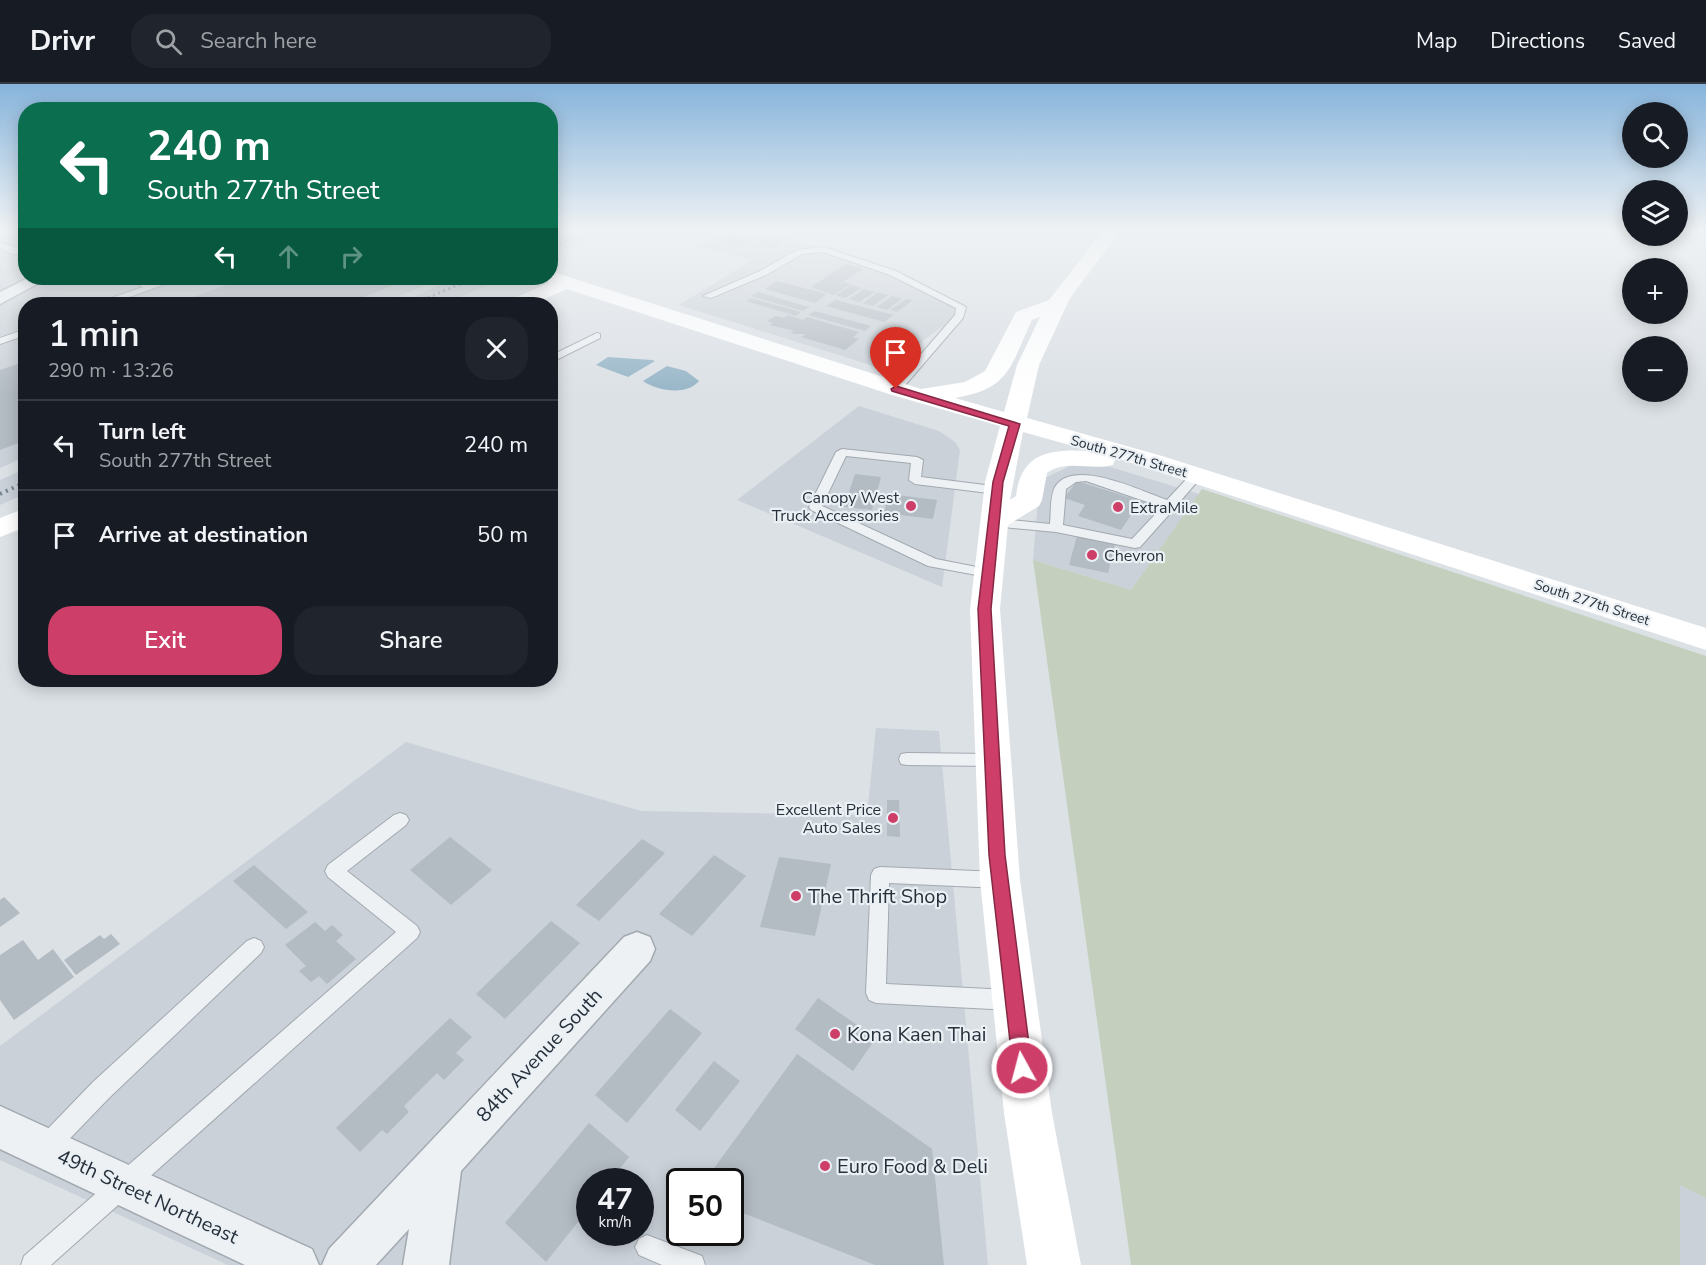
<!DOCTYPE html>
<html lang="en">
<head>
<meta charset="utf-8">
<style>
	body { margin:0; font-family:"Nunito Sans",sans-serif; background:#20242c; color:#f1f3f6; height:100vh; display:flex; flex-direction:column; font-size:22px; white-space:nowrap }
	* { box-sizing:border-box; margin:0 }
	p { font-size:20px; color:#9ea1a6 }
	.icon { flex:none; width:33px; height:33px; fill:none; stroke:currentColor; stroke-width:2; stroke-linecap:round; stroke-linejoin:round }
	.map { position:relative; flex:1; overflow:hidden }
	.sheet { position:absolute; left:18px; top:213px; width:540px; height:390px; display:flex; flex-direction:column; background:#171b24; border-radius:24px; box-shadow:0 3px 15px #0003 }
	.sheet>* { flex:none }
	.hud { position:absolute; left:18px; top:18px; width:540px; height:183px; border-radius:24px; box-shadow:0 3px 15px #0003; background:#0b6e4f; color:#fff; overflow:hidden }
	.controls { position:absolute; left:1622px; top:18px; display:grid; gap:12px }
	.controls a { display:grid; place-items:center; width:66px; height:66px; border-radius:50%; background:#171b24; box-shadow:0 3px 15px #0003; font-size:30px }
	.speed { position:absolute; left:576px; top:1084px; display:flex; gap:12px; font-size:30px; font-weight:700; text-align:center }
	.speed>* { display:grid; place-content:center; width:78px; height:78px; border-radius:50%; background:#171b24; box-shadow:0 3px 15px #0003; line-height:1 }
	.speed small { font-size:15px; font-weight:400 }
	.speed .limit { border:3px solid #111; border-radius:9px; background:#fff; color:#111 }
	.pin { position:absolute; display:grid; place-items:center; width:51px; height:51px; color:#fff; margin:-62px -26px; border-radius:50% 50% 50% 0; rotate:-45deg; box-shadow:0 0 6px #0007 }
	.pin .icon { rotate:45deg }
	.me { position:absolute; width:66px; margin:-33px; rotate:353deg; stroke-linejoin:round; filter:drop-shadow(0 0 4px #0008) }
	.turn { display:flex; align-items:center; gap:21px; height:126px; padding:0 30px; font-size:27px }
	.turn .icon { width:78px; height:78px; stroke-width:2.5 }
	.turn b { display:block; font-size:42px; line-height:51px }
	.lanes { display:flex; align-items:center; height:57px; padding:0 30px; background:#0003; justify-content:center; gap:30px; direction:ltr }
	.lanes .off { opacity:.35 }
	.round { display:grid; place-items:center; flex:none; width:63px; height:63px; border-radius:24px; background:#20242c }
	.summary { display:flex; align-items:center; justify-content:space-between; height:102px; padding:0 30px }
	h1 { font-size:36px; font-weight:600; line-height:45px }
	.primary-button { display:flex; gap:12px; margin-top:auto; padding:12px 30px }
	.primary-button a { flex:1; height:69px; border-radius:24px; background:#cd3e68; color:#fff; font-size:24px; font-weight:600; line-height:69px; text-align:center }
	.primary-button a+a { background:#20242c; color:#f1f3f6 }
	ul { padding:0; list-style:none }
	li { display:flex; align-items:center; gap:18px; height:90px; padding:0 30px; border-top:2px solid #363941 }
	li div { flex:1 }
	li b { display:block; font-size:22px }
	li em { font-style:normal }
	header { display:flex; align-items:center; gap:36px; box-sizing:border-box; height:84px; padding:0 30px; background:#171b24; border-bottom:2px solid #363941 }
	header strong { font-size:28px }
	nav { display:flex; gap:33px; margin-inline-start:auto; font-size:21px }
	.search { width:420px; height:54px; background:#20242c; display:flex; align-items:center; gap:15px; box-sizing:border-box; padding:0 21px; border-radius:24px; color:#9ea1a6; font-size:22px }
	.map>svg:first-child { display:block }
</style>
</head>
<body>
<header>
<strong>Drivr</strong>
<div class="search"><svg class="icon" aria-label="search" viewBox="0 0 24 24"><circle cx="10" cy="10" r="6"/><path d="M15 15l6 6"/></svg>Search here</div>
<nav><a>Map</a><a>Directions</a><a>Saved</a></nav>
</header>
<div class="map">
<svg width="1706" height="1181" viewBox="0 0 1706 1181">
	<rect width="100%" height="100%" fill="#dce1e6"/>
	<path fill="#cad1d8" fill-rule="evenodd" d="M0,145h25l1,49h416l-62,26h-354l-1,153 -25,11z
		M551,145h59l-59,27z
		M730,145h20l90,23 123,60 -80,57 -204,-64 73,-45 -54,-14z
		M456,194h48l-60,26h-46z
		M859,322l80,25 16,11 5,8 -18,137 -205,-87z
		M1089,380l21,3 89,27 -68,96 -98,-30 6,-71 6,-11 27,-13z
		M25,385v25l-25,11v-25z
		M876,644l63,3 49,534h-760l-228,-105v-114l406,-304 235,69 226,4zM590,1098h50v51h-50zM680,1098h50v51h-50z
		M1680,1100l26,14v67h-26z"/>
	<path fill="#c4d0bd" d="M1202,405l504,167v542l-26,-13v80h-549l-98,-705 98,30z"/>
	<path fill="#96b5c7" d="M608,273l44,3 3,1 -27,16 -32,-12z
		M667,282l19,5 13,10c-12,15 -42,10 -56,0z"/>
	<path fill="#b3bbc3" d="M730,151l22,5 -12,6 -22,-6z
		M766,154l16,4 -10,6 -16,-5z
		M846,180l17,5 -32,20 13,-7 7,2 -18,11 -22,-8z
		M246,194h165l-64,26h-173z
		M777,197l50,13 -12,9 -50,-14z
		M851,201l10,3 -15,10 -10,-3z
		M864,205l11,3 -16,10 -10,-3z
		M758,208l51,15 -6,4 -52,-15z
		M878,208l10,3 -15,11 -10,-3z
		M892,212l10,3 -15,11 -10,-3z
		M751,214l50,14 -5,4 -50,-15z
		M907,215l6,1 -16,12 -7,-2z
		M836,216l58,15 -10,7 -58,-16z
		M815,227l56,15 -6,5 -57,-16z
		M787,231l16,5 4,-3 52,15 -6,5 6,2 -14,11 -44,-13 4,-3h-12l-2,-2 4,-1 -26,-6 4,-2 -6,-2 9,-5 8,2z
		M26,277v79l-26,10v-80z
		M855,390l26,3 -9,33 -28,-3z
		M1077,397l76,24 -6,8 -12,-4 -14,21 -43,-14 7,-11 -21,-7z
		M889,410l48,6 -4,19 -49,-6z
		M1077,452l38,8 -7,29 -39,-8z
		M887,716h12l1,37 -13,-1z
		M450,753l42,33 -41,35 -41,-35z
		M642,755l23,14 -66,68 -23,-16z
		M714,771l32,21 -54,60 -33,-22z
		M779,773l52,7 -16,72 -55,-9z
		M254,781l54,47 -22,17 -53,-48z
		M4,813l16,16 -20,14v-27z
		M551,837l29,22 -75,76 -29,-25z
		M315,838l10,9 7,-6 11,10 -7,6 20,18 -29,25 -8,-8 -8,6 -12,-11 7,-5 -21,-21z
		M111,850l9,10 -44,31 -12,-15 36,-25 4,4z
		M23,856l15,20 15,-11 21,28 -60,43 -14,-20v-45z
		M818,914l58,40 -23,33 -58,-42z
		M670,925l32,24 -75,90 -32,-28z
		M450,934l22,19 -16,16 8,7 -20,20 -7,-7 -33,33 5,6 -22,22 -5,-4 -22,22 -24,-24z
		M797,970l135,95 12,116h-69l-145,-57v-26h-26z
		M714,977l26,20 -40,50 -25,-21z
		M589,1039l40,34 -20,25h-19v25l-44,55 -41,-39z"/>
	<g fill="none" stroke-linecap="round" stroke-linejoin="round">
		<defs>
			<path id="lane" d="M0,159l26,7v5l-14,-1 -12,-6z
				M824,163l72,24 70,36 -3,11 -63,73 -9,-2 64,-74 1,-7 -66,-33 -67,-23 -21,2 -36,21 -55,23 -8,-2 57,-25 37,-21z
				M126,194h10l15,6 20,-6h11l-72,26h-11l1,-2 43,-15z
				M26,245v6l-26,9v-6z
				M597,249l3,1v4l-50,25v-7z
				M842,365l75,8 6,3 -2,17 80,10v6l-4,1 -82,-10 -6,-4 2,-17 -65,-7 -24,50 114,53 56,11 2,3 -2,3 -5,1 -59,-11 -117,-56 -2,-3 27,-55z
				M1197,387l6,4 -26,30 -1,4 -3,1 -33,37 -5,1 -79,-16 -63,-6 -6,-4 6,-4 57,6c1,-11 0,-28 5,-37 18,-30 88,5 112,13l26,-28zM1086,397l76,26 -30,32 -69,-14 3,-36 10,-7z
				M907,669l85,1 6,1 2,5 -2,5 -6,1 -85,-1 -6,-1 -2,-5 2,-5z
				M400,729l6,2 3,5 -3,5 -59,46 70,55 3,6 -3,6 -366,327h-30l3,-9 372,-324 -68,-55 -3,-6 3,-6 66,-50z
				M880,783l120,5 6,2 3,6 -3,6 -6,2 -111,-5 -3,101 125,6 7,3 3,7 -3,7 -7,3 -135,-7 -7,-3 -3,-7 5,-118 3,-6z
				M254,854l7,3 3,6 -3,6 -152,145 -56,58 -8,3 -8,-3 -3,-8 3,-8 56,-58 154,-141z
				M647,1151l55,21 3,9h-43l-23,-10 -4,-8 4,-8z"/>
			<path id="street" d="M28,194h20l-48,26v-12z
				M637,848l13,5 5,12 -5,12 -189,210 -12,94h-46l6,-36 -33,36h-54l7,-16 295,-312z
				M0,1022l312,143 7,16h-74l-245,-116z"/>
		</defs>
		<use href="#lane" stroke="#a2a9b0" stroke-width="2"/>
		<use href="#street" stroke="#a2a9b0" stroke-width="3"/>
		<use href="#lane" fill="#eef1f4" fill-rule="evenodd"/>
		<use href="#street" fill="#eef1f4" fill-rule="evenodd"/>
		<path fill="#fff" fill-rule="evenodd" d="M1104,145h18l-52,69 -31,67 -12,53 135,38 544,172v22l-590,-192 -3,7c-22,6 -47,-6 -66,8l-5,27 -3,6 -31,19 -8,84 20,271 32,233 29,152h-54l-23,-152 -24,-233 -10,-271 15,-127 15,-56 -108,-31 -325,-106 -34,15h-26l3,-4 39,-17 -8,-5h9v-7l371,118 44,-7 20,-11 31,-59 33,-12zM1040,233l-23,48 -13,47 -49,-14c56,-9 55,-32 77,-78zM1023,348l68,19c-39,-2 -70,0 -75,45l-6,4z
			M26,424v19l-26,10v-19z"/>
		<path stroke="#75838f" stroke-width="3" stroke-dasharray="1.5 4" stroke-linecap="butt" d="M550,164l42,-19
			M413,220l61,-26"/>
		<path stroke="#75838f" stroke-width="4" stroke-dasharray="2 4.5" stroke-linecap="butt" d="M0,410l26,-12"/>
	</g>
	<linearGradient id="sky" x2="0" y2="1"><stop stop-color="#87b4db"/><stop offset="0.47" stop-color="#eff2f4"/><stop offset="1" stop-color="#eff2f4" stop-opacity="0"/></linearGradient>
	<rect width="1706" height="311" fill="url(#sky)"/>
	<path fill="#cd3e68" stroke="#852844" stroke-width="1.5" d="M896,302l124,38 -17,58 -12,127 14,246 27,213 -3,7 -7,2 -6,-2 -3,-7 -24,-213 -11,-246 15,-127 16,-56 -117,-35 -1,-2z"/>
	<g fill="#cd3e68" stroke="#ebf0f4" stroke-width="2">
		<circle cx="911" cy="422" r="6"/>
		<circle cx="1118" cy="423" r="6"/>
		<circle cx="1092" cy="471" r="6"/>
		<circle cx="893" cy="734" r="6"/>
		<circle cx="796" cy="812" r="6"/>
		<circle cx="835" cy="950" r="6"/>
		<circle cx="825" cy="1082" r="6"/>
	</g>
	<g text-anchor="middle" stroke-width="4.5" stroke-linejoin="round" paint-order="stroke">
		<g font-size="14" fill="#26313c" stroke="#ebf0f4">
			<text transform="translate(1129 372) rotate(16)" y="5">South 277th Street</text>
			<text transform="translate(1592 518) rotate(18)" y="5">South 277th Street</text>
		</g>
		<g font-size="16" fill="#26313c" stroke="#ebf0f4" text-anchor="end">
			<text x="899" y="419">Canopy West<tspan x="899" dy="18">Truck Accessories</tspan></text>
			<text x="1130" y="429" text-anchor="start">ExtraMile</text>
			<text x="1104" y="477" text-anchor="start">Chevron</text>
			<text x="881" y="731">Excellent Price<tspan x="881" dy="18">Auto Sales</tspan></text>
		</g>
		<g font-size="20" fill="#26313c" stroke="#ebf0f4" text-anchor="start">
			<text x="808" y="819">The Thrift Shop</text>
			<text x="847" y="957">Kona Kaen Thai</text>
			<text x="837" y="1089">Euro Food &amp; Deli</text>
		</g>
		<g font-size="20" fill="#26313c" stroke="#ebf0f4">
			<text transform="translate(539 971) rotate(-47)" y="7">84th Avenue South</text>
			<text transform="translate(148 1112) rotate(25)" y="7">49th Street Northeast</text>
		</g>
	</g>
</svg>
<div class="controls">
<a><svg class="icon" aria-label="search" viewBox="0 0 24 24"><circle cx="10" cy="10" r="6"/><path d="M15 15l6 6"/></svg></a>
<a><svg class="icon" aria-label="layers" viewBox="0 0 24 24"><path d="M12 4l9 5-9 5-9-5zM3 14l9 5 9-5"/></svg></a>
<a>+</a>
<a>−</a>
</div>
<div class="speed"><div>47<small>km/h</small></div><div class="limit">50</div></div>
<div class="pin" style="left:896px;top:305px;background:#d93025"><svg class="icon" aria-label="arrive" viewBox="0 0 24 24"><path d="M6 21V4h12l-3 4 3 4H6"/></svg></div>
<svg class="me" style="left:1022px;top:984px" viewBox="-20 -20 40 40"><circle r="17" fill="#cd3e68" stroke="#fff" stroke-width="3"/><path d="M0-11L8 9 0 5-8 9z" fill="#fff"/></svg>
<div class="hud">
<div class="turn"><svg class="icon" aria-label="left" viewBox="0 0 24 24"><path d="M17 20v-9H6M10 6l-5 5 5 5"/></svg><div><b>240 m</b>South 277th Street</div></div>
<div class="lanes"><svg class="icon" aria-label="left" viewBox="0 0 24 24"><path d="M17 20v-9H6M10 6l-5 5 5 5"/></svg><svg class="icon off" aria-label="ahead" viewBox="0 0 24 24"><path d="M12 20V5M6 11l6-6 6 6"/></svg><svg class="icon off" aria-label="right" viewBox="0 0 24 24"><path d="M7 20v-9h11M14 6l5 5-5 5"/></svg></div>
</div>
<section class="sheet">
<div class="summary"><div><h1>1 min</h1><p>290 m · 13:26</p></div><a class="round"><svg class="icon" aria-label="close" viewBox="0 0 24 24"><path d="M6 6l12 12M18 6L6 18"/></svg></a></div>
<ul>
<li><svg class="icon" aria-label="left" viewBox="0 0 24 24"><path d="M17 20v-9H6M10 6l-5 5 5 5"/></svg><div><b>Turn left</b><p>South 277th Street</p></div><em>240 m</em></li>
<li><svg class="icon" aria-label="arrive" viewBox="0 0 24 24"><path d="M6 21V4h12l-3 4 3 4H6"/></svg><div><b>Arrive at destination</b></div><em>50 m</em></li>
</ul>
<div class="primary-button"><a>Exit</a><a>Share</a></div>
</section>
</div>
</body>
</html>
